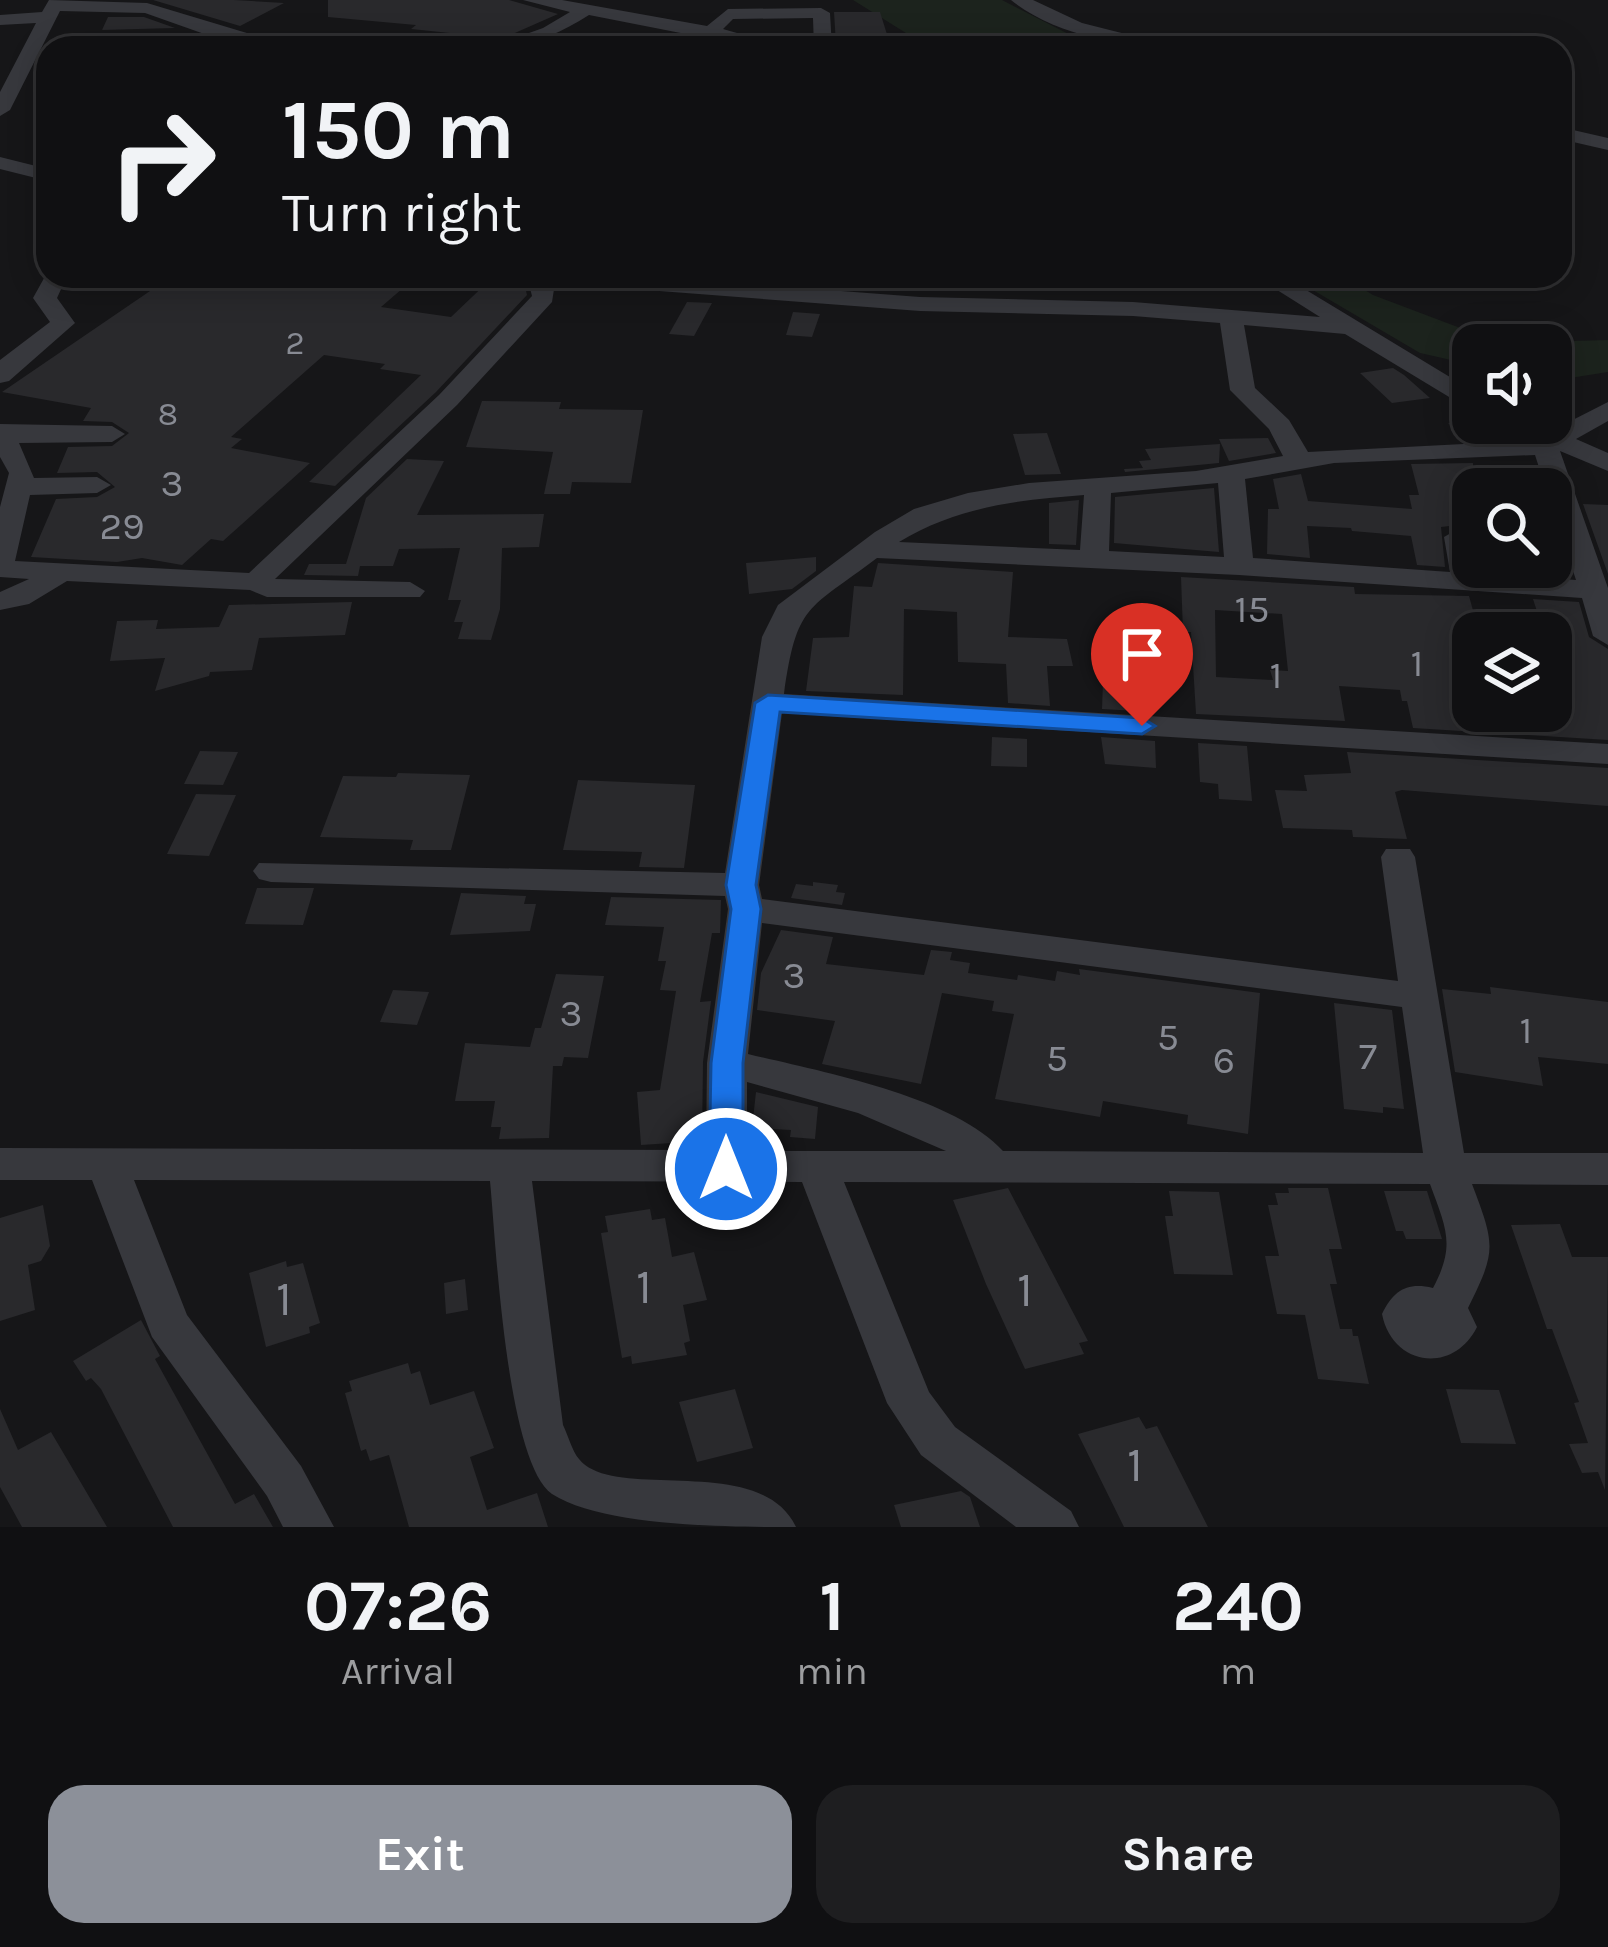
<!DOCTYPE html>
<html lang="en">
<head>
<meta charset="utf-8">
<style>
	body { margin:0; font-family:Karla,sans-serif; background:#1e1e20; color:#f1f3f6; height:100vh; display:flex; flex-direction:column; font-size:45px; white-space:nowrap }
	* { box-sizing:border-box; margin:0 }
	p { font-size:39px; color:#9c9d9f }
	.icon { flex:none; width:66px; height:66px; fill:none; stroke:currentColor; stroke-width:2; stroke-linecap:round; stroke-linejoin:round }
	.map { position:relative; height:1527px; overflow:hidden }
	.drawer { display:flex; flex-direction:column; background:#101012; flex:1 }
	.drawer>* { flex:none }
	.guide { position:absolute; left:36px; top:36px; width:1536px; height:252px; border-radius:36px; box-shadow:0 6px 30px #0003,0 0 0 3px #303032; background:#101012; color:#f1f3f6; overflow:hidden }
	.fabs { position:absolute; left:1452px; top:324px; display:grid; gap:24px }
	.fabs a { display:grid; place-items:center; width:120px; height:120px; border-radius:24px; background:#101012; box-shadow:0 6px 30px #0003,0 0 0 3px #303032; font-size:60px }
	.pin { position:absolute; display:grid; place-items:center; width:102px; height:102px; color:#fff; margin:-123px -51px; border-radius:50% 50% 50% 0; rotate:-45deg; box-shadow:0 0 12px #0007 }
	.pin .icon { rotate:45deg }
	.me { position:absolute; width:132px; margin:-66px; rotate:0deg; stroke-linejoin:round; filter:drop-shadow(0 0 9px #0008) }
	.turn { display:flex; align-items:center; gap:42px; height:252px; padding:0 48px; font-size:54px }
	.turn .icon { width:156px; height:156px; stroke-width:2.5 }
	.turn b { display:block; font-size:84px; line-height:102px }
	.eta { display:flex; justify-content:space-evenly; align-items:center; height:204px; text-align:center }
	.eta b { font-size:72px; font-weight:700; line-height:84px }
	.action { display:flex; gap:24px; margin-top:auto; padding:24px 48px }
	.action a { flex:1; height:138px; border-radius:36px; background:#8c9099; color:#fff; font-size:48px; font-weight:700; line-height:138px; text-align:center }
	.action a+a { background:#1e1e20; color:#f1f3f6 }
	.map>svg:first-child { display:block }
</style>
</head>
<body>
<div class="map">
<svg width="1608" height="1527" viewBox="0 0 1608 1527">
	<rect width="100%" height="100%" fill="#161618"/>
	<path fill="#1c231d" d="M853,0h149l94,48h-166z
		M1289,276h53l31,19 127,48 108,-3v32l-57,9v-36h-78v20l-53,-12z"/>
	<path fill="#29292c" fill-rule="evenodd" d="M153,0h81l50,3 -44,23z
		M328,0h181l49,14 -75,33 -43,-8 10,-6 -39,-4 5,-4 -88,-8z
		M834,12h46l10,32h-54z
		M108,17h36l31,11 -73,2z
		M172,276h245l-36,31 70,10 41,-39 32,4 3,13 -91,97 -101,94 -26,-4 112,-107 -41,-6 5,-5 -61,-9 -93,82 11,2 -11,9 79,15 -87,78 -12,-2 -29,26 -40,-7 -25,4 -86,-5 25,-58 41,-2 18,-10 -18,-15 -40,1 11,-26 44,-1 17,-13 -17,-11 -29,-1 8,-13 -89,-16z
		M687,302l25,1 -18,33 -25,-2z
		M793,312l27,2 -8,23 -26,-2z
		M1393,368l11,7 26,23 -38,5 -32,-30z
		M482,401l79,1 -2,7 84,1 -12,73 -59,-1 -2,12h-26l9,-42 -87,-5z
		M1448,423h47l18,14 -44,2z
		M1047,433l14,41 -36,1 -12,-41z
		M1268,438l8,15 -47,8 -10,-22z
		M1220,444l-1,19 -94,9 -1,-3 19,-1 -4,-7 12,-1 -6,-11z
		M407,459l37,2 -27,54 127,-1 -5,33 -37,1 -2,61 -9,31 -33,-1 5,-17h-9l7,-22h-13l12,-52 -61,1 -6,17h-33l-2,10 -54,-1 5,-11h37l20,-66z
		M1473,463v49l-19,-1 4,14 -17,2 4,40 -28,-2 -6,-29 -59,-5 -1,-3 -44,-2 3,32 -43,-4 1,-45h11l-6,-30 28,-5 7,27 104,8 -3,-14h10l-8,-31z
		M1214,488l5,64 -105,-9 1,-46z
		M1079,500l-3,45 -27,-1v-41z
		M1583,504l25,1v69z
		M1551,520l19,55 -46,-3 -2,-5h29z
		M816,557v14l-24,18 -43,5 -3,-31z
		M878,563l135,9 -5,65 59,2 6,27h-26l3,40 -42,-3 -2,-39 -48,-2 -1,-50 -53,-3 -1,86 -97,-4 7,-53 36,-1 5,-51 18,1z
		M1181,577l173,10 1,7 114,2 10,36 -6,-1v80h78v-78h-7l-11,-34 46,3 10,35 19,12v91l-195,-12 -6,-27h-5l-2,-11 -61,-4 6,35 -149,-7 -5,-82h-8zM1215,610l67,4 6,57 -18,-1 3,10 -57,-3z
		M352,602l-7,33 -86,3 -7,32 -42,2 -1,4 -54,15 10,-33 -55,3 7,-40 41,-1 -2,9 63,-2 10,-22z
		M1122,674l30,2 2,36 -52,-3 1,-28 19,1z
		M992,737l35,2v28l-36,-1z
		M1101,737l54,4 1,27 -51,-4z
		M1198,743l49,3 5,55 -33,-2 -1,-15 -18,-2z
		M200,751l38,1 -15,33 -39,-1z
		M1347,752l261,16v38l-206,-16 -7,2 12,47 -54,-2 -1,-7 -69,-2 -8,-38 32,1 -3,-16 47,-2z
		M398,773l72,2 -19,75h-41l3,-10 -93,-3 23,-61 53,1z
		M578,780l117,5 -11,83 -45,-1 3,-15 -79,-2z
		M196,794l40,1 -27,61 -42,-2z
		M813,882l25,3 -2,7 9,1 -3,12 -51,-7 5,-14 17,2z
		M257,888h57l-11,37 -58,-1z
		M461,893l65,3 -2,8h12l-6,27 -80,4z
		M611,897l110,3 -1,33h-8l-12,69 11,-1 -8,61 -1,79 -61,4 -4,-53 23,-2 16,-99 -16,-1 6,-29h-8l6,-34 -59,-2z
		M781,930l52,7 -7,27 98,11 7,-25 21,2 -2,8 20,3 -2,10 49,7 1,-5 37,6 2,-10 23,4 -1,-6 181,24 -12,141 -61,-10 1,-9 -85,-14 -3,16 -105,-18 19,-85 -22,-3 2,-10 -52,-8 -21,91 -99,-20 13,-43 -78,-11 4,-37z
		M556,974l48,2 -16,82 -24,-1 -2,9h-9l-4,72 -50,1 2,-12h-10l4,-26h-40l10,-58 65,4 5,-19h6z
		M1490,987l118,15v62l-70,-7 5,29 -88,-14 -13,-83 49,5z
		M393,990l36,2 -12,33 -37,-3z
		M1334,1003l58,7 12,99 -21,-2v6l-39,-4z
		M756,1092l62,15 -3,32 -25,-2 1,-7 -39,-2z
		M1008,1188l80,153 -9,2 5,11 -59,15 -39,-85 -33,-84z
		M1288,1188h40l14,61h-13l8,35h-7l10,45h12l1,7h5l11,48 -51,-5 -13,-64 -28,-1 -12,-58h14l-11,-51h10l-3,-12h14z
		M1169,1191l50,1 14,83 -59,-1 -9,-58h8z
		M1384,1191h43l15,48h-36l-3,-8h-7z
		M43,1205l7,41 -9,15 -13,4 7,45 -35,11v-103z
		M650,1209l2,11 13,-2 7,39 22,-5 13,48 -24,5 7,36 -6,2 3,12 -55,9 -1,-8 -9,2 -21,-125 7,-1 -3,-16z
		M1560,1224l12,33h36l-3,233 -7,-18 -16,1 -13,-29 19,-1 -14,-40 5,-1 -27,-73h-5l-36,-104z
		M286,1261l1,6 16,-4 17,60 -11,4 1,6 -44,14 -17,-74z
		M465,1279l3,31 -22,4 -2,-31z
		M141,1320l19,36 -5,3 80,145 19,-10 19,33h-100l-72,-138 -10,-11 -5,3 -13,-20z
		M408,1363l3,11 9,-3 10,34 44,-14 20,57 -24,9 17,53 50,-17 11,34h-139l-20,-72 -19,6 -4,-12 -5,2 -16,-58 7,-2 -3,-10z
		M735,1389l18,59 -56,14 -18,-60z
		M1446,1389l53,1 17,54 -55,-1z
		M0,1409l18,41 33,-18 56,95h-85l-22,-40z
		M1139,1417l7,12 11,-3 51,101h-84l-46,-93z
		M961,1491l9,6 10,30h-79l-7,-22z"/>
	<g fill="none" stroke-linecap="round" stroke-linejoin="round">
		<path fill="#37383d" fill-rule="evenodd" d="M49,0l98,3 150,45h-33l-54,-12 -65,-23 -85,-2 -50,99 -10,6v-24l36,-69 -36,2v-10l42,-3z
			M523,0h39l145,26 21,-17 93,-1 9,5 2,35h-18l-1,-30 -80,1 -10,10 66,19h-32l-168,-33c-34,21 -62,33 -102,33l56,-20 27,-16z
			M1011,0h22l49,23 99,25c-55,0 -127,-13 -170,-48z
			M1560,127l48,11v12l-48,-11z
			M0,157l48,12v12l-48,-12z
			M48,271v5h19l-10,22 18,25 -66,58 -9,2v-23l50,-38 -17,-24z
			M527,276h117l276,21 213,5 187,15 -65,-41h28l190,115v18l-9,-3 -119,-72 -101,-9 11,63 34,32 19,32 214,-11 12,-2 -27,-16h34l14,6 53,-27v19l-32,18 32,14v18l-48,-20 48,137v57l-15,-9 -11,-38 -343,-23 -362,-17c-70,53 -80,45 -93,136l824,50v20l-826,-51 -23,172 3,14 636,82 -17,-124 5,-8h24l5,8 49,296h144v32l-136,-1c23,61 25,66 -4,124l9,19c-24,48 -85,39 -95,-13 12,-24 25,-32 51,-26 23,-43 13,-60 -3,-104l-586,-2 85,210 26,35 116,84 8,16h-63l-95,-72 -34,-52 -85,-221 -270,-1 31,244c5,10 9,26 16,34 35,44 181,-8 217,68 -64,0 -193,0 -244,-33 -46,-33 -56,-252 -62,-313l-356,-1 53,135 114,151 33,61h-51l-16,-31 -115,-159 -60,-157h-92v-32l706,2 1,-87 21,-154 -3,-13 -454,-14 -12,-3 -6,-8 6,-8 466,10 37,-236 16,-32 97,-73 39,-23 54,-16 61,-10 167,-12 87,-15 -14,-27 -39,-39 -10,-67 -87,-7 -213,-5 -365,-28 -3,19 -95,103 -182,174 135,3 15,9 -5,6h-153l-17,-7 -183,-9 -38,23 -29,6v-18l29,-13 -29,-2v-70l9,-34 -9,-16v-33l112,2 13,8 -13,8 -93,1 15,35 63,-1 14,8 -14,8 -67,2 -15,66 234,12 190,-178 93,-99zM1535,455l11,34h5v15l25,76 -97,-7 -6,-6 -1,-30 -14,-8 -14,8 6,35 -197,-14 -8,-79 89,-16zM1218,483l6,74 -115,-6 2,-58zM1084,495l-4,55 -181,-8c58,-35 118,-42 185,-47zM762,923l640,84 21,146 -420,-2c-52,-56 -182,-79 -255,-97zM747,1082l111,31 88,38h-199z"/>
	</g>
	<path fill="#1a73e8" stroke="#114b97" stroke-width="3" d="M768,695l374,23 13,8 -13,8 -362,-22 -24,173 5,24 -18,154v106l-5,9 -12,4 -12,-4 -5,-9 2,-106 20,-154 -5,-24 29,-182z"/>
	<g text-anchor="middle" stroke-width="12" stroke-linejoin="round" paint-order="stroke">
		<g font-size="33" fill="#888b94">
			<text x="295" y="354">2</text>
			<text x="168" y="425">8</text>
		</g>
		<g font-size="39" fill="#888b94">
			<text x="172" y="496">3</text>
			<text x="122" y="539">29</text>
			<text x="1252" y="622">15</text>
			<text x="1417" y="676">1</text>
			<text x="1276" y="688">1</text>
			<text x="794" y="988">3</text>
			<text x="571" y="1026">3</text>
			<text x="1526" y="1043">1</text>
			<text x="1168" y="1050">5</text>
			<text x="1368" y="1069">7</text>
			<text x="1057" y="1071">5</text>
			<text x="1224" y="1073">6</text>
		</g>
		<g font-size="48" fill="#888b94">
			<text x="644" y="1303">1</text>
			<text x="1025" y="1306">1</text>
			<text x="284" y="1315">1</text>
			<text x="1135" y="1481">1</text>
		</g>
	</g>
</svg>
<div class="fabs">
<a><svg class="icon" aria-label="sound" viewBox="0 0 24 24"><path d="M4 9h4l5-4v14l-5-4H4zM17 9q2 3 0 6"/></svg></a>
<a><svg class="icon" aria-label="search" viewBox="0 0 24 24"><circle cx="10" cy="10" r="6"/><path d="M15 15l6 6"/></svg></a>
<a><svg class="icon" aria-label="layers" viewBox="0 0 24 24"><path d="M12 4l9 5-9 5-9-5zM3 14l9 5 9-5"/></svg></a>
</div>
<div class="pin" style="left:1142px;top:726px;background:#d93025"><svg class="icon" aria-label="arrive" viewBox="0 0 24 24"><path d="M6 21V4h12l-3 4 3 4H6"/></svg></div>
<svg class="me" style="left:726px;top:1169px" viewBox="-20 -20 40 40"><circle r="17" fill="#1a73e8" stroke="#fff" stroke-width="3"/><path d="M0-11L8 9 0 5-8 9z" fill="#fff"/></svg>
<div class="guide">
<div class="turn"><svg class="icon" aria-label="right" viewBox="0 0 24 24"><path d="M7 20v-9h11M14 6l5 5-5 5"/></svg><div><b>150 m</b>Turn right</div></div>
</div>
</div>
<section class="drawer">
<div class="eta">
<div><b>07:26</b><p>Arrival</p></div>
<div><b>1</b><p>min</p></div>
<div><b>240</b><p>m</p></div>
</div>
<div class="action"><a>Exit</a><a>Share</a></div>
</section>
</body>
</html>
